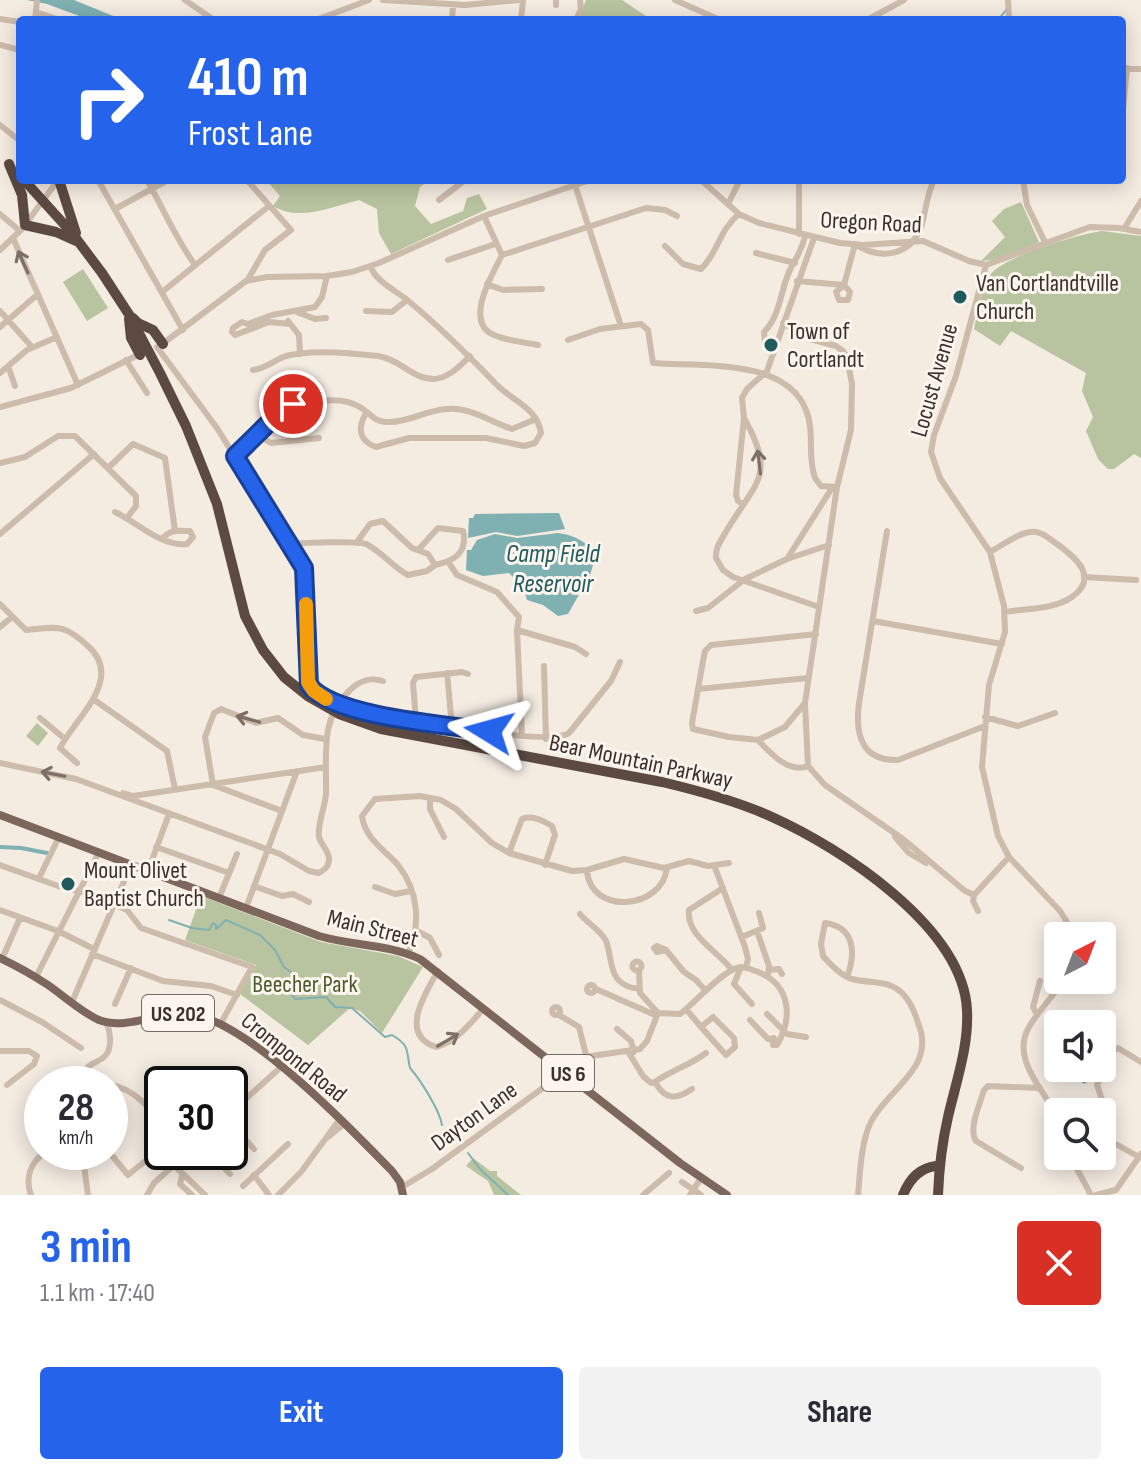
<!DOCTYPE html>
<html lang="en">
<head>
<meta charset="utf-8">
<style>
	body { margin:0; font-family:"Sofia Sans Condensed",sans-serif; background:#f2f2f3; color:#2b2b33; height:100vh; display:flex; flex-direction:column; font-size:30px; white-space:nowrap }
	* { box-sizing:border-box; margin:0 }
	p { font-size:26px; color:#7c7c81 }
	.icon { flex:none; width:44px; height:44px; fill:none; stroke:currentColor; stroke-width:2; stroke-linecap:round; stroke-linejoin:round }
	.map { position:relative; height:1195px; overflow:hidden }
	.details { display:flex; flex-direction:column; background:#fff; flex:1 }
	.details>* { flex:none }
	.banner { position:absolute; left:16px; top:16px; width:1110px; height:168px; border-radius:8px; box-shadow:0 4px 20px #0003; background:#2563eb; color:#fff; overflow:hidden }
	.needle { width:52px; rotate:42deg }
	.tools { position:absolute; left:1044px; top:922px; display:grid; gap:16px }
	.tools a { display:grid; place-items:center; width:72px; height:72px; border-radius:8px; background:#fff; box-shadow:0 4px 20px #0003; font-size:40px }
	.speed { position:absolute; left:24px; top:1066px; display:flex; gap:16px; font-size:40px; font-weight:700; text-align:center }
	.speed>* { display:grid; place-content:center; width:104px; height:104px; border-radius:50%; background:#fff; box-shadow:0 4px 20px #0003; line-height:1 }
	.speed small { font-size:20px; font-weight:400 }
	.speed .limit { border:4px solid #111; border-radius:12px; background:#fff; color:#111 }
	.pin { position:absolute; display:grid; place-items:center; width:68px; height:68px; color:#fff; margin:-34px; border:4px solid #fff; border-radius:50%; box-shadow:0 2px 8px #0007 }
	.me { position:absolute; width:88px; margin:-44px; rotate:278deg; stroke-linejoin:round; filter:drop-shadow(0 0 6px #0008) }
	.turn { display:flex; align-items:center; gap:28px; height:168px; padding:0 40px; font-size:36px }
	.turn .icon { width:104px; height:104px; stroke-width:2.5 }
	.turn b { display:block; font-size:56px; line-height:68px }
	.round { display:grid; place-items:center; flex:none; width:84px; height:84px; border-radius:8px; background:#f2f2f3 }
	.head { display:flex; align-items:center; justify-content:space-between; height:136px; padding:0 40px }
	h1 { font-size:48px; font-weight:700; line-height:60px; color:#2563eb }
	.primary-button { display:flex; gap:16px; margin-top:auto; padding:16px 40px }
	.primary-button a { flex:1; height:92px; border-radius:8px; background:#2563eb; color:#fff; font-size:32px; font-weight:700; line-height:92px; text-align:center }
	.primary-button a+a { background:#f2f2f3; color:#2b2b33 }
	.map>svg:first-child { display:block }
</style>
</head>
<body>
<div class="map">
<svg width="1141" height="1195" viewBox="0 0 1141 1195">
	<rect width="100%" height="100%" fill="#f4ebe1"/>
	<path fill="#b8c4a0" d="M586,0h36l30,20h-74z
		M266,180h164l-10,7 -5,19 16,18 32,-13 4,-13 12,-4 8,15 -96,45 -12,-21 -2,-24 -18,-9c-28,7 -60,22 -86,6l7,-10z
		M1021,202l18,40 -39,17 -19,2 24,-24 -13,-16 12,-12z
		M1102,231l39,5v222l-7,-4 -20,15h-6l-10,-10 -12,-28 7,-14 -11,-26 4,-18 -75,-42 -11,15 -26,-17c4,-17 6,-41 17,-55 14,-18 88,-40 111,-43z
		M83,269l25,39 -21,13 -24,-39z
		M37,723l11,10 -10,13 -12,-10z
		M201,896l120,46 77,14 25,11 -41,66 -22,-22 -10,-3 -42,37 -68,-51 16,-29 -71,-25z
		M473,1158l17,13h7v5l24,19h-27l-6,-14 -22,-15z"/>
	<path fill="#7fb0b2" d="M27,0h47l49,20h-33l-43,-16z
		M559,513l6,16 -48,7 -21,-4 -28,6 1,-20h4l2,-4z
		M558,533c17,2 29,9 38,22l-6,20 -22,39 -10,2 -15,-11 -16,-5 -4,-13 -14,-14 -26,3 -17,-6 1,-20h4l6,-10 18,-6 22,4z
		M1064,1068h27l-2,13 -5,3z"/>
	<g fill="none" stroke-linecap="round" stroke-linejoin="round">
		<path stroke="#7fb0b2" stroke-width="2" d="M998,20l8,-10
			M169,920l23,8 17,2 4,-7 3,2v4l10,-9 34,15 15,15 9,17 11,8 -7,13 7,11 31,-2 9,10 17,1 33,29 7,-2c19,11 14,17 18,33 10,11 30,43 32,57
			M468,1153l12,16 28,26"/>
		<path stroke="#7fb0b2" stroke-width="4" d="M0,847l21,1 26,5"/>
		<path stroke="#cdbbac" stroke-width="6" d="M185,0l29,20
			M383,0l82,5 54,-5
			M675,0l45,20
			M1008,0l1,20
			M556,5v-5
			M36,12l24,8
			M0,19l20,3
			M35,20l2,-20
			M316,20l53,-20
			M452,20l1,-15
			M521,20l2,-20
			M576,20l5,-11 -1,-9
			M867,20l37,-20
			M0,45l20,5
			M1122,69h19
			M1122,120l5,-52
			M0,125l20,16
			M98,180l85,150
			M147,180c16,28 29,59 48,85
			M701,180l38,34 20,9 81,20 23,2 60,-4 46,20 17,4 104,-38 29,1 22,4
			M1023,180l4,25 18,37
			M575,185l46,141
			M439,200l26,-20
			M728,204l12,-24
			M115,209l53,-29
			M0,214l20,17
			M484,216l18,39
			M1124,229l17,-28
			M799,234v-54
			M13,238l65,147
			M665,246l18,18 18,5c17,-16 18,-39 38,-55
			M0,250l22,-21 36,-49
			M756,253l39,10
			M502,255l144,-47 19,2 12,6
			M502,255c-9,18 -39,67 -8,80 13,6 30,7 44,10
			M448,260l47,-16
			M986,265l-30,111 -22,59 -3,17 9,26 50,74 14,54 1,26 -16,53 -7,82 16,69 11,21 51,54 7,11 4,14
			M247,281l18,-31 26,-20 -44,-50
			M797,281l47,4 6,7 -2,8h-9l-3,-8 8,-7 11,-41c26,17 57,12 67,-20 4,-15 5,-30 12,-44
			M487,284l16,6 39,-1
			M162,292l107,-86
			M0,311l32,36
			M366,311l26,1 15,-12
			M297,312l18,7 11,-1
			M288,321l11,14 1,19
			M783,323l27,16 26,7 7,5 4,6 5,27 -1,46 -14,57 -32,216 -20,24 -27,13 -29,-3 -36,-8 -1,-6 11,-62 2,-10 6,-6 105,-11
			M290,324l-21,-2 -34,13 -3,-3 1,-4 9,-6 6,2 24,-9 43,-8 7,-10 5,-21
			M0,327l38,-33
			M568,340l32,-11 41,-5 7,6 5,33c45,4 132,-6 153,47 9,21 1,47 9,68l6,8 16,1
			M161,345l85,-64 21,-4 60,-1 25,-4 27,-9 105,-47 106,-36
			M774,346l-9,-3 -1,-11c16,-16 16,-39 25,-60 6,-14 12,-18 16,-36
			M157,347l60,81 87,140 4,114c10,18 32,24 51,28 33,6 190,38 210,23l42,-52 9,-19
			M126,360l21,33
			M8,366l7,20
			M253,370c13,-1 21,-10 33,-14 25,-7 67,-3 92,0 22,3 34,23 56,23 15,-1 26,-13 36,-23
			M0,373l27,-23 30,-13
			M0,407l71,-19 69,-34
			M366,413c-8,14 -8,28 10,34l33,-9h77l38,8 11,-3 6,-10c-4,-26 -29,-32 -45,-49 -28,-29 -58,-59 -90,-85 -13,-10 -29,-17 -36,-33
			M744,418c33,58 12,63 -17,112 -5,9 -12,17 -11,28l7,12 10,7 86,30
			M257,435l14,8 48,-5
			M235,456l52,-51 6,-1c21,-2 47,-9 67,3 10,6 13,14 26,15 21,1 40,-12 61,-13 23,-2 44,13 65,20l24,-10
			M0,463l25,-6 33,-21h17l61,60v10l-9,12
			M108,468l25,-24 32,14 10,73
			M743,504l-5,-3 -2,-6 8,-77 -2,-20 5,-9 20,-18 47,-133
			M115,512c22,10 46,35 72,32l6,-7 -3,-6c-13,0 -19,-2 -28,8
			M887,531l-28,172c-4,31 2,58 39,57l87,-34
			M0,534l94,-80
			M290,545c7,-3 70,-4 76,-1 16,8 27,23 42,31l19,-4 8,-6 -7,-11 -16,-6 -29,-27 -13,3 -13,18
			M418,550l20,-22 25,3c5,22 -9,30 -28,34
			M990,552c13,-7 32,-22 46,-20 8,1 15,8 21,12 18,13 43,33 15,53 -19,13 -46,11 -67,15
			M787,559l42,-14
			M449,563l8,12 40,17 22,25 -2,13 5,106
			M1084,577l52,3
			M0,604l26,26c31,-3 37,-7 62,16 37,33 -13,72 -28,102l17,15
			M696,611l12,-3 37,-29 42,-20 45,-71
			M873,621l129,23
			M0,627l12,-10
			M517,630l58,17 11,7
			M544,666l2,73
			M447,673l5,53
			M698,689l110,-11
			M93,699l74,52 8,38
			M805,703l3,63
			M985,717l33,9 37,-13
			M40,718l25,21
			M416,721l-3,-38 3,-6 46,-5 6,2
			M758,740c12,13 31,34 50,26
			M0,763l76,16 204,75 29,17 10,2c5,-3 10,-6 10,-14 0,-8 -8,-14 -10,-22 -2,-13 6,-29 7,-43 1,-38 -7,-75 24,-104 9,-9 21,-13 33,-9
			M808,766l17,19 78,54 62,52 9,4 -1,6 5,10
			M123,793l10,3 193,-29
			M430,798v11l14,28
			M282,811l-69,-26 -8,-48 9,-24 7,-4 35,14 22,-5 25,17 22,4
			M895,837l14,16 17,10
			M156,847l73,26
			M509,853l13,-34c9,-4 22,2 30,7l3,9 -10,30
			M0,865l61,22 27,6 39,17 14,18 111,39 -31,56
			M714,865l31,82 3,12 -2,8
			M587,870c3,46 75,40 80,-2
			M148,871l21,-57
			M39,878l20,-41
			M254,886l28,10 11,-2 16,8
			M375,887l20,7 16,-3
			M723,888l-34,22c-3,26 29,41 43,60
			M974,895l35,-38
			M219,898l18,-44
			M246,908l51,-137
			M0,910l58,21 36,18
			M580,914c7,9 22,17 26,27 8,22 1,44 33,48
			M417,931l13,7 9,17
			M757,931l12,35 -1,10
			M742,937l21,-9 -4,-15
			M657,946l9,4 -9,2 -3,-4z
			M666,950l18,22 12,8 10,11
			M92,954l71,27 48,5 26,9
			M408,954c13,-30 11,-62 -10,-89 -14,-16 -33,-26 -36,-49l13,-17 45,-3 21,4 15,9 36,34 17,10 63,18 15,-1 37,-11 40,9 25,-7 19,5 21,-3
			M2,959l18,-41
			M632.5 966a4.5 4.5 0 1 1 9 0a4.5 4.5 0 1 1-9 0Z
			M741,967l-7,17 18,20
			M639,970l1,23 18,20
			M769,970l10,-1 3,5
			M438,971c-14,24 -39,64 -2,76 20,-5 35,-24 48,-39
			M36,977l63,-125
			M847,977c9,-24 8,-50 -22,-54l-4,21 2,12c7,8 19,20 29,23 20,5 37,0 52,16 7,8 11,18 14,28 19,45 -30,65 -47,99 -10,19 -11,52 -13,73
			M587 989a4 4 0 1 1 8 0a4 4 0 1 1-8 0Z
			M596,989l59,26
			M0,1000l42,22 39,26
			M72,1002l59,-137
			M115,1004l16,-36
			M552 1011a4 4 0 1 1 8 0a4 4 0 1 1-8 0Z
			M686,1009l15,18
			M658,1013l22,1c17,-13 34,-35 54,-45 8,-4 16,0 24,3 33,13 35,46 19,73h-4l-1,-6
			M767,1014l20,20 19,3
			M559,1015l20,12 7,28
			M1037,1015l-4,-8 7,-26
			M713,1017l21,21 1,9 -9,8 -25,-28z
			M750,1020l18,19 6,-1
			M617,1029l14,12 3,11
			M0,1051h29l8,5 -3,8 -27,21
			M629,1053l14,23 8,7 4,-1c10,18 21,18 37,7
			M88,1073l18,11
			M655,1082c16,-12 34,-16 51,-29
			M84,1084l4,-17c5,-5 13,-6 17,-11 8,-8 5,-26 1,-34
			M110,1085c20,2 49,26 52,47
			M230,1113l51,-46
			M1058,1119c-13,-29 -48,-59 -29,-92 10,-17 24,-30 34,-47
			M230,1123l24,26
			M1102,1132l5,-18 -10,-29 17,-35 4,-2 23,14
			M162,1134l-2,18 45,43
			M328,1137l16,-13
			M1102,1142l12,1 25,14
			M68,1152l16,14 4,29
			M109,1152l19,23 31,-25
			M209,1152l21,22
			M1070,1156l21,39
			M1082,1156h10
			M1021,1168l-45,-27c-8,-12 4,-37 8,-51l4,-4 52,2
			M254,1175l15,20
			M182,1176l-2,8 12,11
			M682,1182l19,13
			M243,1186l45,-42
			M402,1187l30,-18 134,-98 11,-13 63,-9 7,-8 11,-28
			M31,1195c-6,-17 -1,-32 14,-43
			M147,1195l7,-12 19,-17
			M278,1195l23,-23 39,-53
			M643,1195l26,-22
			M690,1195l11,-17
			M1096,1195l20,-5 25,-36"/>
		<path stroke="#7d675c" stroke-width="8" d="M0,815l319,121c34,10 69,8 101,23l260,204 47,32
			M0,958c17,8 33,17 48,27 16,11 33,27 51,35 29,11 61,-10 91,-6 58,7 160,114 202,157l8,11 3,13"/>
		<path stroke="#5c4a42" stroke-width="10" d="M9,164l13,31 3,30 31,7 20,9
			M24,180l48,53 30,40 28,43 30,57 26,53 31,78 28,112 18,34 21,27 25,20 30,17 42,15 281,53c38,9 75,19 110,35 69,31 191,110 195,193 2,36 -11,72 -19,107 -6,26 -9,52 -10,78
			M59,180l17,53
			M133,318l5,5 15,7 10,14
			M129,319l2,19 9,17
			M903,1195c6,-15 16,-27 33,-29"/>
	</g>
	<defs><path id="oneway-shaft" d="M-6 0H5M1.5-3L5.5 0L1.5 3" fill="none" stroke-width="1.6" stroke-linecap="round" stroke-linejoin="round" transform="scale(2)"/></defs>
	<g stroke="#7d6f65">
		<use href="#oneway-shaft" transform="translate(23 262) rotate(-114)"/>
		<use href="#oneway-shaft" transform="translate(759 462) rotate(-97)"/>
		<use href="#oneway-shaft" transform="translate(248 719) rotate(-165)"/>
		<use href="#oneway-shaft" transform="translate(53 774) rotate(-169)"/>
		<use href="#oneway-shaft" transform="translate(448 1040) rotate(-31)"/>
	</g>
	<g fill="none" stroke-linecap="round" stroke-linejoin="round">
		<defs>
			<path id="route" d="M293,404l-6,1 -52,51 69,112 5,117c24,32 138,40 180,46"/>
		</defs>
		<use href="#route" stroke="#184099" stroke-width="20"/>
		<use href="#route" stroke="#2563eb" stroke-width="14"/>
		<path stroke="#f59e0b" stroke-width="14" d="M306,604l2,78 6,9 12,8"/>
	</g>
	<g fill="#1f5a5e" stroke="#fbf5ee" stroke-width="3">
		<circle cx="960" cy="297" r="8"/>
		<circle cx="771" cy="345" r="8"/>
		<circle cx="68" cy="884" r="8"/>
	</g>
	<g text-anchor="middle" stroke-width="6" stroke-linejoin="round" paint-order="stroke">
		<g fill="#fbf5ee" stroke="#756b66" stroke-width="2">
			<rect x="142" y="995" width="72" height="36" rx="6"/>
			<rect x="542" y="1055" width="52" height="36" rx="6"/>
		</g>
		<g font-size="22" font-weight="bold" fill="#3b302b">
			<text x="178" y="1021">US 202</text>
			<text x="568" y="1081">US 6</text>
		</g>
		<g font-size="24" fill="#3b302b" stroke="#fbf5ee">
			<text transform="translate(871 222) rotate(3)" y="8">Oregon Road</text>
			<text transform="translate(934 380) rotate(-74)" y="8">Locust Avenue</text>
			<text transform="translate(641 761) rotate(12)" y="8">Bear Mountain Parkway</text>
			<text transform="translate(373 928) rotate(14)" y="8">Main Street</text>
			<text transform="translate(294 1057) rotate(39)" y="8">Crompond Road</text>
			<text transform="translate(474 1116) rotate(-36)" y="8">Dayton Lane</text>
		</g>
		<g font-size="24" fill="#3b302b" stroke="#fbf5ee" text-anchor="start">
			<text x="976" y="291">Van Cortlandtville<tspan x="976" dy="28">Church</tspan></text>
			<text x="787" y="339">Town of<tspan x="787" dy="28">Cortlandt</tspan></text>
			<text x="84" y="878">Mount Olivet<tspan x="84" dy="28">Baptist Church</tspan></text>
		</g>
		<g font-size="24" fill="#4a5a2e" stroke="#fbf5ee">
			<text x="305" y="992">Beecher Park</text>
		</g>
		<g font-size="26" font-style="italic" fill="#1f5a5e" stroke="#fbf5ee">
			<text x="553" y="562">Camp Field<tspan x="553" dy="30">Reservoir</tspan></text>
		</g>
	</g>
</svg>
<div class="tools">
<a><svg class="needle" viewBox="-14 -14 28 28"><path d="M0-13l5 13h-10z" fill="#e53935"/><path d="M0 13l5-13h-10z" fill="#7c7c81"/></svg></a>
<a><svg class="icon" aria-label="sound" viewBox="0 0 24 24"><path d="M4 9h4l5-4v14l-5-4H4zM17 9q2 3 0 6"/></svg></a>
<a><svg class="icon" aria-label="search" viewBox="0 0 24 24"><circle cx="10" cy="10" r="6"/><path d="M15 15l6 6"/></svg></a>
</div>
<div class="speed"><div>28<small>km/h</small></div><div class="limit">30</div></div>
<div class="pin" style="left:293px;top:404px;background:#d93025"><svg class="icon" aria-label="arrive" viewBox="0 0 24 24"><path d="M6 21V4h12l-3 4 3 4H6"/></svg></div>
<svg class="me" style="left:489px;top:731px" viewBox="-20 -20 40 40"><path d="M0-17L14 15 0 8-14 15z" fill="#2563eb" stroke="#fff" stroke-width="4"/></svg>
<div class="banner">
<div class="turn"><svg class="icon" aria-label="right" viewBox="0 0 24 24"><path d="M7 20v-9h11M14 6l5 5-5 5"/></svg><div><b>410 m</b>Frost Lane</div></div>
</div>
</div>
<section class="details">
<div class="head"><div><h1>3 min</h1><p>1.1 km · 17:40</p></div><a class="round" style="background:#d93025;color:#fff"><svg class="icon" aria-label="close" viewBox="0 0 24 24"><path d="M6 6l12 12M18 6L6 18"/></svg></a></div>
<div class="primary-button"><a>Exit</a><a>Share</a></div>
</section>
</body>
</html>
